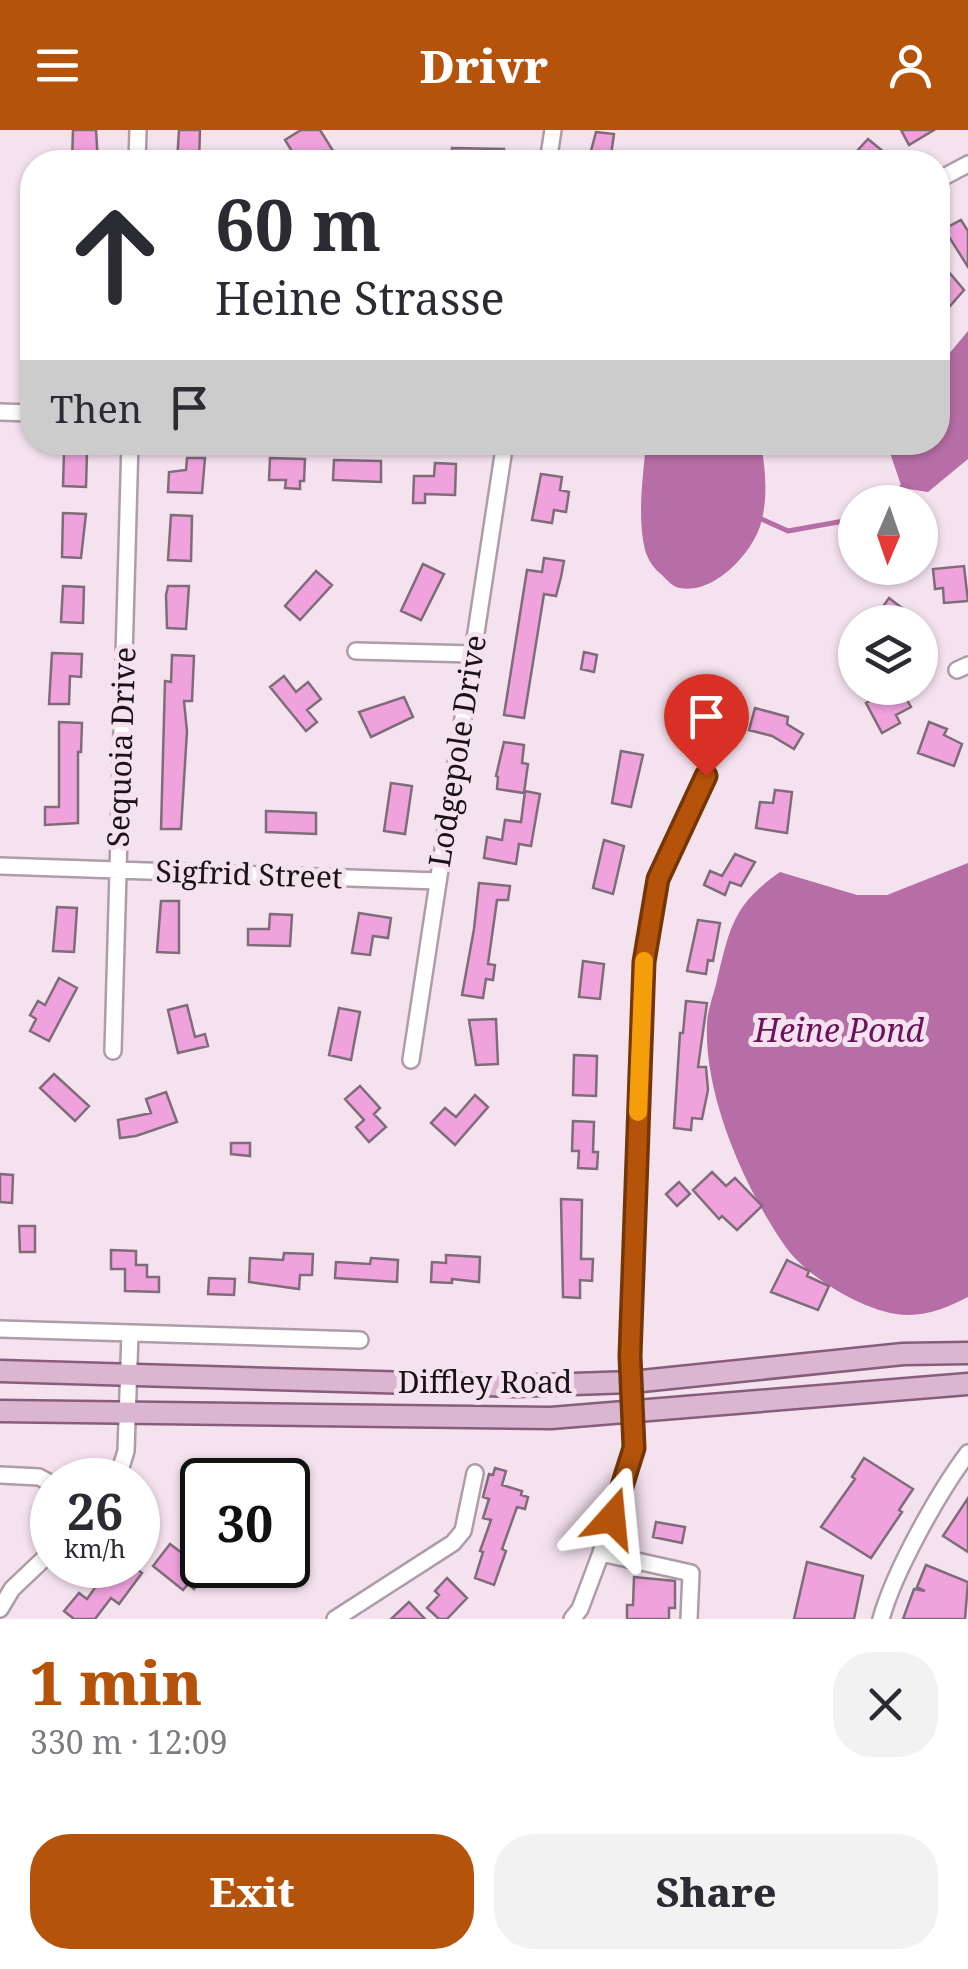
<!DOCTYPE html>
<html lang="en">
<head>
<meta charset="utf-8">
<style>
	body { margin:0; font-family:"Noto Serif",serif; background:#f2f2f3; color:#2b2b33; height:100vh; display:flex; flex-direction:column; font-size:38px; white-space:nowrap }
	* { box-sizing:border-box; margin:0 }
	p { font-size:32px; color:#7c7c81 }
	.icon { flex:none; width:55px; height:55px; fill:none; stroke:currentColor; stroke-width:2; stroke-linecap:round; stroke-linejoin:round }
	.map { position:relative; height:1489px; overflow:hidden }
	.drawer { display:flex; flex-direction:column; background:#fff; flex:1 }
	.drawer>* { flex:none }
	.guide { position:absolute; left:20px; top:20px; width:930px; height:305px; border-radius:40px; box-shadow:0 2px 8px #0004; background:#fff; color:#2b2b33; overflow:hidden }
	.needle { width:65px; rotate:182deg }
	.tools { position:absolute; left:838px; top:355px; display:grid; gap:20px }
	.tools a { display:grid; place-items:center; width:100px; height:100px; border-radius:50%; background:#fff; box-shadow:0 2px 8px #0004; font-size:50px }
	.speed { position:absolute; left:30px; top:1328px; display:flex; gap:20px; font-size:50px; font-weight:700; text-align:center }
	.speed>* { display:grid; place-content:center; width:130px; height:130px; border-radius:50%; background:#fff; box-shadow:0 2px 8px #0004; line-height:1 }
	.speed small { font-size:25px; font-weight:400 }
	.speed .limit { border:5px solid #111; border-radius:15px; background:#fff; color:#111 }
	.pin { position:absolute; display:grid; place-items:center; width:85px; height:85px; color:#fff; margin:-102px -42px; border-radius:50% 50% 50% 0; rotate:-45deg; box-shadow:0 0 10px #0007 }
	.pin .icon { rotate:45deg }
	.me { position:absolute; width:110px; margin:-55px; rotate:18deg; stroke-linejoin:round; filter:drop-shadow(0 0 8px #0008) }
	.turn { display:flex; align-items:center; gap:35px; height:210px; padding:0 30px; font-size:45px }
	.turn .icon { width:130px; height:130px; stroke-width:2.5 }
	.turn b { display:block; font-size:70px; line-height:85px }
	.then { display:flex; align-items:center; height:95px; padding:0 30px; background:#0003; gap:20px; font-size:38px }
	.round { display:grid; place-items:center; flex:none; width:105px; height:105px; border-radius:40px; background:#f2f2f3 }
	.head { display:flex; align-items:center; justify-content:space-between; height:170px; padding:0 30px }
	h1 { font-size:60px; font-weight:800; line-height:75px; color:#b45309 }
	.cta { display:flex; gap:20px; margin-top:auto; padding:20px 30px }
	.cta a { flex:1; height:115px; border-radius:40px; background:#b45309; color:#fff; font-size:40px; font-weight:800; line-height:115px; text-align:center }
	.cta a+a { background:#f2f2f3; color:#2b2b33 }
	header { display:flex; justify-content:space-between; align-items:center; height:130px; padding:0 30px; background:#b45309; color:#fff; font-size:45px; font-weight:800 }
	.map>svg:first-child { display:block }
</style>
</head>
<body>
<header><svg class="icon" aria-label="menu" viewBox="0 0 24 24"><path d="M4 6h16M4 12h16M4 18h16"/></svg>Drivr<svg class="icon" aria-label="person" viewBox="0 0 24 24"><circle cx="12" cy="8" r="4"/><path d="M4 21q1-7 8-7t8 7"/></svg></header>
<div class="map">
<svg width="968" height="1489" viewBox="0 0 968 1489">
	<rect width="100%" height="100%" fill="#f5e2ef"/>
	<path fill="#b76da5" d="M968,201v128l-40,33 -26,-4 -13,-38 3,-7 46,-1v-75z
		M646,313h115c4,24 7,51 1,76 -6,31 -47,76 -82,69 -7,-1 -12,-7 -18,-13 -8,-6 -14,-15 -17,-25 -8,-34 -2,-73 1,-107z
		M968,733v434c-17,9 -39,18 -59,18 -38,1 -102,-37 -124,-69 -40,-57 -81,-150 -78,-221 0,-14 7,-31 10,-45 13,-53 16,-75 63,-108l77,23h30z"/>
	<g fill="none" stroke-linecap="round" stroke-linejoin="round">
		<path stroke="#b76da5" stroke-width="5" d="M889,372l14,-16
			M757,387l31,14 67,-12"/>
	</g>
	<path fill="#efa2dc" stroke="#7e6d79" stroke-width="2.5" d="M73,0h23l2,32 -26,-1z
		M179,0h21l-1,32h-22z
		M301,0h19l20,32h-26l-4,-7 -12,6 -13,-21z
		M901,0h33l-25,15z
		M596,2l18,2 -4,28h-22z
		M868,9l28,23h-49z
		M452,18l52,1v13h-52z
		M961,90l7,11v36l-24,-38z
		M938,129l26,31 -26,30z
		M64,322l23,1 -1,34 -23,-1z
		M187,328h18l-3,35 -34,-1 1,-20 17,-2z
		M270,328l35,1 -1,22h-4v8l-15,-1 1,-8h-17z
		M334,330l47,1v21l-48,-2z
		M435,333l21,1 -1,31 -30,-1v9h-12l1,-27h20z
		M541,344l21,3 -2,13 9,2 -3,20 -12,-2 -2,13 -20,-3z
		M63,383l23,1 -5,44 -19,-1z
		M171,385l21,1 -1,45 -23,-1z
		M544,428l20,3 -3,16 -5,19 -12,-2 -20,124 -20,-3 23,-145 15,2z
		M423,434l21,10 -23,46 -20,-9z
		M964,436l4,35 -24,2 -1,-15 -8,1 -2,-20z
		M316,441l16,14 -32,35 -15,-14z
		M63,456l21,1 -1,36 -22,-1z
		M168,456h21l-3,43 -19,-1 -1,-33z
		M889,468l22,17 -6,7h-33z
		M584,522l13,3 -3,17 -13,-3z
		M52,523l30,1 -1,23 -11,-1 -1,28h-20z
		M172,525l22,1 -2,45h-8l3,30 -6,98h-20l4,-148 6,1z
		M284,546l12,16 12,-10 13,17 -14,11 10,12 -11,9 -36,-44z
		M895,558h5l11,19 -15,8 4,8 -18,10 -16,-30z
		M711,564v4h8l1,22 -47,-3v-19z
		M404,567l9,20 -42,20 -12,-25z
		M755,578l33,9 -1,7 16,10 -9,15 -22,-13 -23,-6z
		M59,592l23,1 -1,29h-3v71l-33,2v-18h14z
		M929,592l18,7 -3,6 18,9 -8,22 -36,-13z
		M504,612l20,3 -2,18 6,1 -4,29 -27,-4 1,-12 -2,-1z
		M621,621l22,4 -12,52 -19,-4z
		M391,653l21,3 -7,48 -21,-3z
		M775,660l17,2 -5,41 -31,-5 4,-26 13,1z
		M525,661l15,3 -9,52 -12,-2 -3,20 -32,-6 3,-21 15,3 3,-20 16,2z
		M266,681l50,2v21l-50,-2z
		M604,710l20,6 -11,48 -20,-6z
		M735,724l20,8 -14,24 -11,-4 -5,13 -21,-10 6,-14 12,5z
		M479,753l31,3 -2,14h-11l-9,64 7,1 -2,15 -7,-1 -3,19 -21,-3 12,-66z
		M161,771h18v52l-22,-1z
		M57,777l20,1 -3,44 -21,-1z
		M359,783l32,5 -3,20 -15,-2 -3,19 -18,-2z
		M270,784l22,1 -2,31 -42,-1v-16h21z
		M698,790l22,3 -7,38 -5,-1 -2,14 -19,-3z
		M583,831l21,3 -4,35 -21,-2z
		M59,848l18,10 -28,53 -19,-10 6,-12 -6,-4 8,-14 7,4z
		M686,871l21,2 -9,64h8l2,23 -6,29 -10,-1 -1,12 -17,-2 6,-95h3z
		M187,875l8,32 10,-3 3,12 -30,7 -10,-43z
		M339,878l21,4 -9,48 -22,-5z
		M496,889l2,45 -22,1 -7,-45z
		M574,925l23,1 -1,40 -23,-1z
		M54,944l35,32 -14,15 -35,-33z
		M360,956l20,22 -6,6 12,13 -17,15 -13,-15 8,-7 -19,-21z
		M166,962l11,30 -41,14 -16,2 -2,-18 33,-7 -5,-14z
		M475,965l13,12 -33,38 -24,-22 14,-15 11,9z
		M573,991l21,1 -1,30h5l-1,17 -19,-1 1,-17h-7z
		M231,1013h19v13l-19,-2z
		M712,1042l14,14 9,-8 27,28 -25,24 -15,-14 -3,3 -26,-29z
		M0,1044l13,1 -1,28 -12,-1z
		M679,1052l11,12 -13,12 -11,-12z
		M561,1069l21,1 -1,59h12l-1,22 -12,-1v18l-17,-1z
		M19,1096h16v26h-15z
		M111,1120l25,1v14h11v12h12v15l-34,-1v-22h-14z
		M284,1123l29,1 -1,21h-12l-1,14 -50,-7 1,-24 33,2z
		M446,1125l34,2 -1,25 -27,-3v4l-21,-1 1,-20 14,1z
		M371,1128l27,2 -1,22 -62,-4 1,-16 34,2z
		M787,1130l22,11 -2,5 22,10 -11,24 -47,-18z
		M209,1148l26,1 -1,16 -26,-1z
		M864,1328l49,31 -14,21 3,2 -31,46 -50,-31 34,-48 -3,-2z
		M495,1338l11,3 -4,14 20,6 -1,4 7,2 -3,12 -8,-2 -15,42 4,2 -12,34 -19,-7 8,-26 -3,-1 11,-31 -8,-2 6,-19 -6,-2 6,-23 4,1z
		M968,1368v54l-25,-16z
		M656,1392l29,5 -3,16 -29,-6z
		M190,1412l12,10v13h9l-17,24 -6,-5 -5,6 -30,-24 17,-22 12,9z
		M807,1432l56,14 -9,43h-60z
		M111,1435h21l10,8 -23,31 -8,-6 -16,21h-21l-10,-8 15,-18 8,6z
		M926,1435l42,17 -3,37h-62l11,-30 11,2 -8,-4z
		M634,1447l41,4v27h-6v11h-42v-14h6z
		M447,1448l20,20 -20,21h-8l-12,-11 12,-13 -4,-4z
		M409,1472l16,17h-34z"/>
	<g fill="none" stroke-linecap="round" stroke-linejoin="round">
		<defs>
			<path id="minor" d="M137,32l1,-32
				M548,32l5,-32
				M938,50l30,-16
				M0,282l32,1
				M356,521l117,3
				M957,540l11,-5
				M0,736l438,15
				M113,921l17,-609
				M411,930l94,-618
				M0,1199l360,11
				M0,1345l39,2 13,7
				M117,1350l9,-29 4,-118
				M601,1423l90,20 -2,46
				M0,1479l12,-20 40,-38
				M335,1489l118,-76 10,-12 12,-58
				M572,1489l8,-10 21,-56 33,-105 -4,-92 14,-395 14,-82 47,-103
				M881,1489c13,-47 57,-126 87,-166"/>
			<path id="major" d="M0,1241l515,15 117,-4 271,-28 65,-1
				M0,1281l551,7 417,-34"/>
		</defs>
		<use href="#minor" stroke="#ae9ca9" stroke-width="20"/>
		<use href="#major" stroke="#885d7c" stroke-width="25"/>
		<use href="#minor" stroke="#fff" stroke-width="15"/>
		<use href="#major" stroke="#dbb6d1" stroke-width="20"/>
	</g>
	<g fill="none" stroke-linecap="round" stroke-linejoin="round">
		<defs>
			<path id="route" d="M612,1388l22,-70 -4,-92 14,-394 14,-83 48,-103"/>
		</defs>
		<use href="#route" stroke="#753606" stroke-width="25"/>
		<use href="#route" stroke="#b45309" stroke-width="18"/>
		<path stroke="#f59e0b" stroke-width="18" d="M638,982l6,-151"/>
	</g>
	<g text-anchor="middle" stroke-width="10" stroke-linejoin="round" paint-order="stroke">
		<g font-size="30" fill="#191317" stroke="#f5e2ef">
			<text transform="translate(122 617) rotate(-88)" y="10">Sequoia Drive</text>
			<text transform="translate(458 621) rotate(-81)" y="10">Lodgepole Drive</text>
			<text transform="translate(249 745) rotate(2)" y="10">Sigfrid Street</text>
			<text x="485" y="1263">Diffley Road</text>
		</g>
		<g font-size="32" font-style="italic" fill="#6c115c" stroke="#f5e2ef">
			<text x="839" y="912">Heine Pond</text>
		</g>
	</g>
</svg>
<div class="tools">
<a><svg class="needle" viewBox="-14 -14 28 28"><path d="M0-13l5 13h-10z" fill="#e53935"/><path d="M0 13l5-13h-10z" fill="#7c7c81"/></svg></a>
<a><svg class="icon" aria-label="layers" viewBox="0 0 24 24"><path d="M12 4l9 5-9 5-9-5zM3 14l9 5 9-5"/></svg></a>
</div>
<div class="speed"><div>26<small>km/h</small></div><div class="limit">30</div></div>
<div class="pin" style="left:706px;top:646px;background:#d93025"><svg class="icon" aria-label="arrive" viewBox="0 0 24 24"><path d="M6 21V4h12l-3 4 3 4H6"/></svg></div>
<svg class="me" style="left:612px;top:1388px" viewBox="-20 -20 40 40"><path d="M0-17L14 15 0 8-14 15z" fill="#b45309" stroke="#fff" stroke-width="4"/></svg>
<div class="guide">
<div class="turn"><svg class="icon" aria-label="ahead" viewBox="0 0 24 24"><path d="M12 20V5M6 11l6-6 6 6"/></svg><div><b>60 m</b>Heine Strasse</div></div>
<div class="then">Then<svg class="icon" aria-label="arrive" viewBox="0 0 24 24"><path d="M6 21V4h12l-3 4 3 4H6"/></svg></div>
</div>
</div>
<section class="drawer">
<div class="head"><div><h1>1 min</h1><p>330 m · 12:09</p></div><a class="round"><svg class="icon" aria-label="close" viewBox="0 0 24 24"><path d="M6 6l12 12M18 6L6 18"/></svg></a></div>
<div class="cta"><a>Exit</a><a>Share</a></div>
</section>
</body>
</html>
